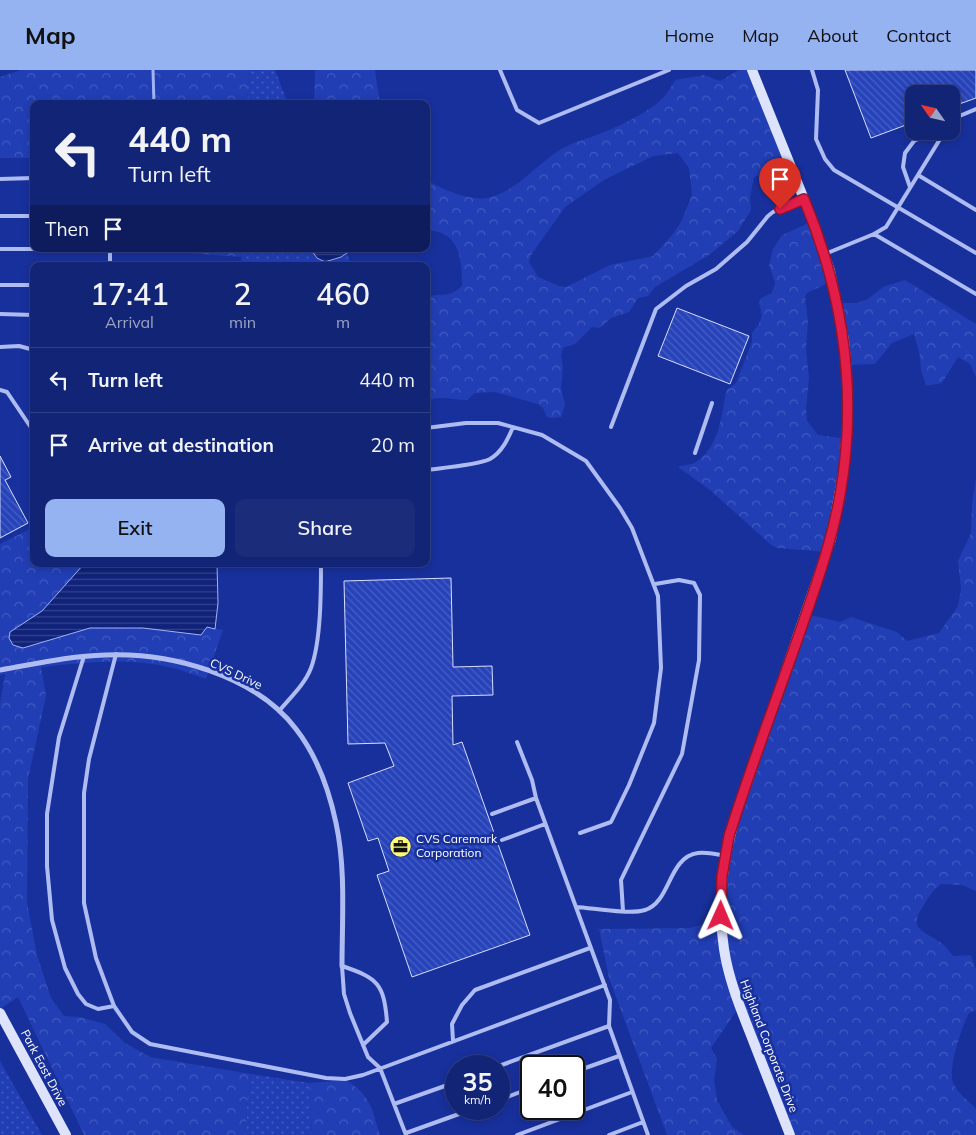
<!DOCTYPE html>
<html lang="en">
<head>
<meta charset="utf-8">
<style>
	body { margin:0; font-family:Mulish,sans-serif; background:#1b2c7a; color:#f1f3f6; height:100vh; display:flex; flex-direction:column; font-size:19px; white-space:nowrap }
	* { box-sizing:border-box; margin:0 }
	p { font-size:16px; color:#9ca4c5 }
	.icon { flex:none; width:28px; height:28px; fill:none; stroke:currentColor; stroke-width:2; stroke-linecap:round; stroke-linejoin:round }
	.map { position:relative; flex:1; overflow:hidden }
	.drawer { position:absolute; left:30px; top:192px; width:400px; height:305px; display:flex; flex-direction:column; background:#122475; border-radius:10px; box-shadow:0 2px 8px #0003,0 0 0 1px #314187 }
	.drawer>* { flex:none }
	.top-card { position:absolute; left:30px; top:30px; width:400px; height:152px; border-radius:10px; box-shadow:0 2px 8px #0003,0 0 0 1px #314187; background:#122475; color:#f1f3f6; overflow:hidden }
	.needle { width:32px; rotate:304deg }
	.tools { position:absolute; left:905px; top:15px; display:grid; gap:10px }
	.tools a { display:grid; place-items:center; width:55px; height:55px; border-radius:10px; background:#122475; box-shadow:0 2px 8px #0003,0 0 0 1px #314187; font-size:25px }
	.speed { position:absolute; left:445px; top:985px; display:flex; gap:10px; font-size:25px; font-weight:700; text-align:center }
	.speed>* { display:grid; place-content:center; width:65px; height:65px; border-radius:50%; background:#122475; box-shadow:0 2px 8px #0003,0 0 0 1px #314187; line-height:1 }
	.speed small { font-size:12px; font-weight:400 }
	.speed .limit { border:2px solid #111; border-radius:8px; background:#fff; color:#111 }
	.pin { position:absolute; display:grid; place-items:center; width:42px; height:42px; color:#fff; margin:-51px -21px; border-radius:50% 50% 50% 0; rotate:-45deg; box-shadow:0 0 5px #0007 }
	.pin .icon { rotate:45deg }
	.me { position:absolute; width:55px; margin:-28px; rotate:1deg; stroke-linejoin:round; filter:drop-shadow(0 0 4px #0008) }
	.turn { display:flex; align-items:center; gap:18px; height:105px; padding:0 15px; font-size:22px }
	.turn .icon { width:65px; height:65px; stroke-width:2.5 }
	.turn b { display:block; font-size:35px; line-height:42px }
	.then { display:flex; align-items:center; height:48px; padding:0 15px; background:#0003; gap:10px; font-size:19px }
	.eta { display:flex; justify-content:space-evenly; align-items:center; height:85px; text-align:center }
	.eta b { font-size:30px; font-weight:600; line-height:35px }
	.primary-button { display:flex; gap:10px; margin-top:auto; padding:10px 15px }
	.primary-button a { flex:1; height:58px; border-radius:10px; background:#95b2f1; color:#111; font-size:20px; font-weight:600; line-height:58px; text-align:center }
	.primary-button a+a { background:#1b2c7a; color:#f1f3f6 }
	ul { padding:0; list-style:none }
	li { display:flex; align-items:center; gap:15px; height:65px; padding:0 15px; border-top:1px solid #314187 }
	li div { flex:1 }
	li b { display:block; font-size:19px }
	li em { font-style:normal }
	header { display:flex; align-items:center; gap:30px; box-sizing:border-box; height:70px; padding:0 25px; background:#95b2f1; color:#111 }
	header strong { font-size:24px }
	nav { display:flex; gap:28px; margin-inline-start:auto; font-size:18px }
	.map>svg:first-child { display:block }
</style>
</head>
<body>
<header>
<strong>Map</strong>
<nav><a>Home</a><a>Map</a><a>About</a><a>Contact</a></nav>
</header>
<div class="map">
<svg width="976" height="1065" viewBox="0 0 976 1065">
	<defs>
		<pattern id="grass-dots" width="8" height="8" patternUnits="userSpaceOnUse" patternTransform="scale(1.25)"><rect width="8" height="8" fill="#213eb5"/><path d="M2 2h.1M6 6h.1" fill="none" stroke="#425bc0" stroke-width="1.8" stroke-linecap="round"/></pattern>
		<pattern id="forest-crowns" width="20" height="18" patternUnits="userSpaceOnUse" patternTransform="scale(1.25)"><rect width="20" height="18" fill="#213eb5"/><path d="M2 6a3 3 0 1 1 6 0M12 15a3 3 0 1 1 6 0" fill="none" stroke="#425bc0"/></pattern>
		<pattern id="water-rules" width="6" height="5" patternUnits="userSpaceOnUse" patternTransform="scale(1.25)"><rect width="6" height="5" fill="#102279"/><path d="M0 2.5h6" fill="none" stroke="#34438d"/></pattern>
		<pattern id="building-back-hatch" width="6" height="6" patternUnits="userSpaceOnUse" patternTransform="scale(1.25)"><rect width="6" height="6" fill="#2743ba"/><path d="M-1 5l2 2M0 0l6 6M5-1l2 2" fill="none" stroke="#475fc4"/></pattern>
	</defs>
	<rect width="100%" height="100%" fill="#18309c"/>
	<path fill="url(#grass-dots)" d="M249,0h26l13,34h-41z
		M242,179h71l-1,2 13,11 8,-1 14,-7 5,12h-111z
		M0,991l42,74h-42z
		M251,1004l58,9 3,52h-66l1,-29z"/>
	<path fill="url(#forest-crowns)" fill-rule="evenodd" d="M21,0h228l-2,34h-213v54h-34v-81z
		M315,0h60l5,34h-66z
		M739,0h13l37,95 -35,12 -4,20 1,13 -13,21 -29,24 -54,32 -7,9 -10,2 -9,14 -18,6 -11,10 -8,-1 -17,17 -12,4 -2,7 2,12 -2,21 4,17 -4,12 -10,1 -4,-1 -4,-9 -5,-4 -43,-12 -20,1 -8,7c-13,0 -28,-5 -41,1v-103c12,-7 22,2 36,-12 0,-27 -2,-55 -36,-56v-51c13,10 45,22 61,19 30,-6 50,-35 76,-50 11,-6 24,-9 36,-14 17,-6 50,-22 63,-35 5,-5 9,-12 13,-19l29,-5 16,6zM678,83l11,15 3,27 -11,27 -8,12 -20,22 -43,9 -44,22 -7,-1 -21,-9 -9,-15 2,-7 34,-48 39,-27 49,-24z
		M811,152l21,59 -25,12 -2,3 3,26 -2,27 3,29 -3,30 1,13 11,14 28,4 -18,113 -51,-4 -7,-4 -60,-54 -32,-23c5,-2 14,-2 18,-5 23,-15 26,-47 30,-71l10,-8 16,-41v-9l7,-9 3,-9 -3,-12 2,-5 11,-5 3,-10 -6,-18 4,-16 9,-14z
		M168,179h74l-1,8 -54,-4z
		M905,210l71,44v53l-6,-13 -12,-7 -16,26 -16,3 -5,-16 -1,-14 -6,-22 -22,9 -17,21 -25,1 -13,-62h20l11,-4 15,-12z
		M976,408v413l-14,-6 -21,-1c-9,7 -13,14 -19,24 -14,21 2,23 18,34 5,3 9,9 13,14l18,-1 5,15v40l-7,3c-7,14 -23,58 -15,72 5,9 15,16 22,24v26h-186l-51,-128 -28,41 6,11 -3,21 3,20 15,27 12,8h-77l-58,-157 -10,-49 91,-1 34,-9 -1,-25 10,-58 77,-221 30,7 11,-5 46,15 10,9 32,-8 19,-27 3,-17 -3,-28 13,-28 1,-30z
		M34,453v41h50l-42,47 -32,21 13,16 67,-20 117,-1 16,3 -17,49c-12,-4 -24,-9 -37,-12 -41,-10 -86,-4 -128,0l5,29 -18,83 -1,123 10,53 14,43 13,18 16,1 25,7 20,19 25,14 101,17 -4,32 -1,29h-162l-66,-138 -18,12v-305l5,-30 -5,1v-131l28,-14z
		M346,1010c26,17 25,27 34,55h-68l-3,-52z"/>
	<path fill="url(#water-rules)" stroke="#a2b3f4" d="M313,179h40l-12,8 -16,5 -8,-4 -5,-7z
		M84,494h133l1,39 -3,26 -8,-2 -6,8 -58,-7h-53l-67,20 -10,-3 -4,-7 1,-6 32,-21z"/>
	<g fill="none" stroke-linecap="round" stroke-linejoin="round">
		<path stroke="#a2b3f4" stroke-width="3" d="M153,0l1,34"/>
	</g>
	<path fill="url(#building-back-hatch)" stroke="#d7defc" d="M845,0h131v28l-25,9v-13h-37v28l-43,16z
		M677,238l72,28 -19,48 -72,-28z
		M0,386l11,21 -6,3 23,43 -28,15z
		M451,508l2,89 39,-1 1,29 -41,1 1,49 9,-3 68,193 -118,42 -35,-102 12,-4 -11,-33 -10,3 -20,-58 46,-17 -9,-23 -37,1 -4,-163z"/>
	<g fill="none" stroke-linecap="round" stroke-linejoin="round">
		<path stroke="#afbcf2" stroke-width="4" d="M500,0l17,40 22,13 130,-53
			M812,0l6,20 -2,49 9,20 9,11 142,83
			M951,54l6,-7 19,-8
			M918,105l58,35
			M0,109l34,-1
			M910,117l-7,-20 2,-14 9,-12 9,-5h18
			M0,146h34
			M874,164l102,60
			M0,179h34
			M110,179v17
			M825,184l49,-20 12,-7 59,-96
			M0,215h34
			M0,244l34,1
			M0,277l19,-1 15,4
			M0,320l7,2 27,40
			M611,357l45,-118 30,-23 30,-17 31,-27 21,-26 5,-4 29,-12
			M426,358l40,-5h32l44,12 44,26 34,47 12,20 26,68 3,72 -7,55 -25,62 -18,37 -31,11
			M695,383l17,-50
			M426,400c15,-2 52,-5 64,-11 12,-7 18,-20 23,-32
			M84,586l-25,81 -12,77v52l5,54 13,48 13,26 8,10 12,5 16,-3 18,26 18,12 176,34 19,1 18,-4 242,-90
			M279,641c11,-13 26,-27 32,-43 10,-27 10,-76 10,-104
			M517,672l15,38 4,18 74,202 -1,26 39,109
			M492,744l44,-16
			M502,770l43,-16
			M576,837c17,1 53,8 69,3 26,-8 23,-53 53,-57 8,-1 18,1 27,3
			M623,841l-2,-31 61,-126 17,-94 1,-65 -6,-12 -15,-3 -24,4
			M114,936l-18,-48 -12,-55v-110l5,-34 27,-105
			M453,971l-1,-17 10,-19 13,-15 115,-42
			M363,975l24,-23c-3,-38 -9,-44 -45,-56l2,28 6,19 18,44 12,11 26,67
			M499,996l110,-40
			M574,1002l45,-16
			M499,1030l32,-12
			M394,1034l62,-22
			M406,1063l67,-24
			M517,1065l115,-43
			M609,1065l34,-13"/>
		<path stroke="#afbcf2" stroke-width="5" d="M0,600c35,-6 70,-14 105,-15 65,-3 150,20 191,74 21,27 33,61 40,94 10,46 6,96 6,143"/>
		<path stroke="#dee3fc" stroke-width="10" d="M752,0l60,149 18,52 14,69 3,33 1,43 -4,52 -13,71 -96,279c-13,43 -18,87 -11,131 5,33 18,63 30,94 12,31 24,61 36,92
			M0,943l66,122"/>
	</g>
	<g fill="none" stroke-linecap="round" stroke-linejoin="round">
		<defs>
			<path id="route" d="M721,846l1,-40 7,-40c22,-70 48,-138 72,-207 15,-44 31,-88 39,-134 18,-101 3,-202 -36,-296l-24,10"/>
		</defs>
		<use href="#route" stroke="#92132f" stroke-width="12"/>
		<use href="#route" stroke="#e11d48" stroke-width="9"/>
	</g>
	<defs>
		<symbol id="office-disc" viewBox="-11 -11 22 22"><circle r="9.5" fill="#fffa70" stroke="#18309c"/><path d="M-6-3h4V-5.5h4V-3h4V5H-6ZM-1-4.5V-3h2v-1.5ZM-6 0V1H6V0Z" fill="#111"/></symbol>
	</defs>
	<g fill-rule="evenodd">
		<use href="#office-disc" x="388" y="764" width="25" height="25"/>
	</g>
	<g text-anchor="middle" stroke-width="5" stroke-linejoin="round" paint-order="stroke">
		<g font-size="12" fill="#fff" stroke="#18309c">
			<text transform="translate(236 604) rotate(25)" y="4">CVS Drive</text>
			<text transform="translate(769 976) rotate(69)" y="4">Highland Corporate Drive</text>
			<text transform="translate(44 998) rotate(62)" y="4">Park East Drive</text>
		</g>
		<g font-size="12" fill="#fff" stroke="#18309c" text-anchor="start">
			<text x="416" y="773">CVS Caremark<tspan x="416" dy="14">Corporation</tspan></text>
		</g>
	</g>
</svg>
<div class="tools">
<a><svg class="needle" viewBox="-14 -14 28 28"><path d="M0-13l5 13h-10z" fill="#e53935"/><path d="M0 13l5-13h-10z" fill="#9ca4c5"/></svg></a>
</div>
<div class="speed"><div>35<small>km/h</small></div><div class="limit">40</div></div>
<div class="pin" style="left:780px;top:139px;background:#d93025"><svg class="icon" aria-label="arrive" viewBox="0 0 24 24"><path d="M6 21V4h12l-3 4 3 4H6"/></svg></div>
<svg class="me" style="left:721px;top:846px" viewBox="-20 -20 40 40"><path d="M0-17L14 15 0 8-14 15z" fill="#e11d48" stroke="#fff" stroke-width="4"/></svg>
<div class="top-card">
<div class="turn"><svg class="icon" aria-label="left" viewBox="0 0 24 24"><path d="M17 20v-9H6M10 6l-5 5 5 5"/></svg><div><b>440 m</b>Turn left</div></div>
<div class="then">Then<svg class="icon" aria-label="arrive" viewBox="0 0 24 24"><path d="M6 21V4h12l-3 4 3 4H6"/></svg></div>
</div>
<section class="drawer">
<div class="eta">
<div><b>17:41</b><p>Arrival</p></div>
<div><b>2</b><p>min</p></div>
<div><b>460</b><p>m</p></div>
</div>
<ul>
<li><svg class="icon" aria-label="left" viewBox="0 0 24 24"><path d="M17 20v-9H6M10 6l-5 5 5 5"/></svg><div><b>Turn left</b></div><em>440 m</em></li>
<li><svg class="icon" aria-label="arrive" viewBox="0 0 24 24"><path d="M6 21V4h12l-3 4 3 4H6"/></svg><div><b>Arrive at destination</b></div><em>20 m</em></li>
</ul>
<div class="primary-button"><a>Exit</a><a>Share</a></div>
</section>
</div>
</body>
</html>
